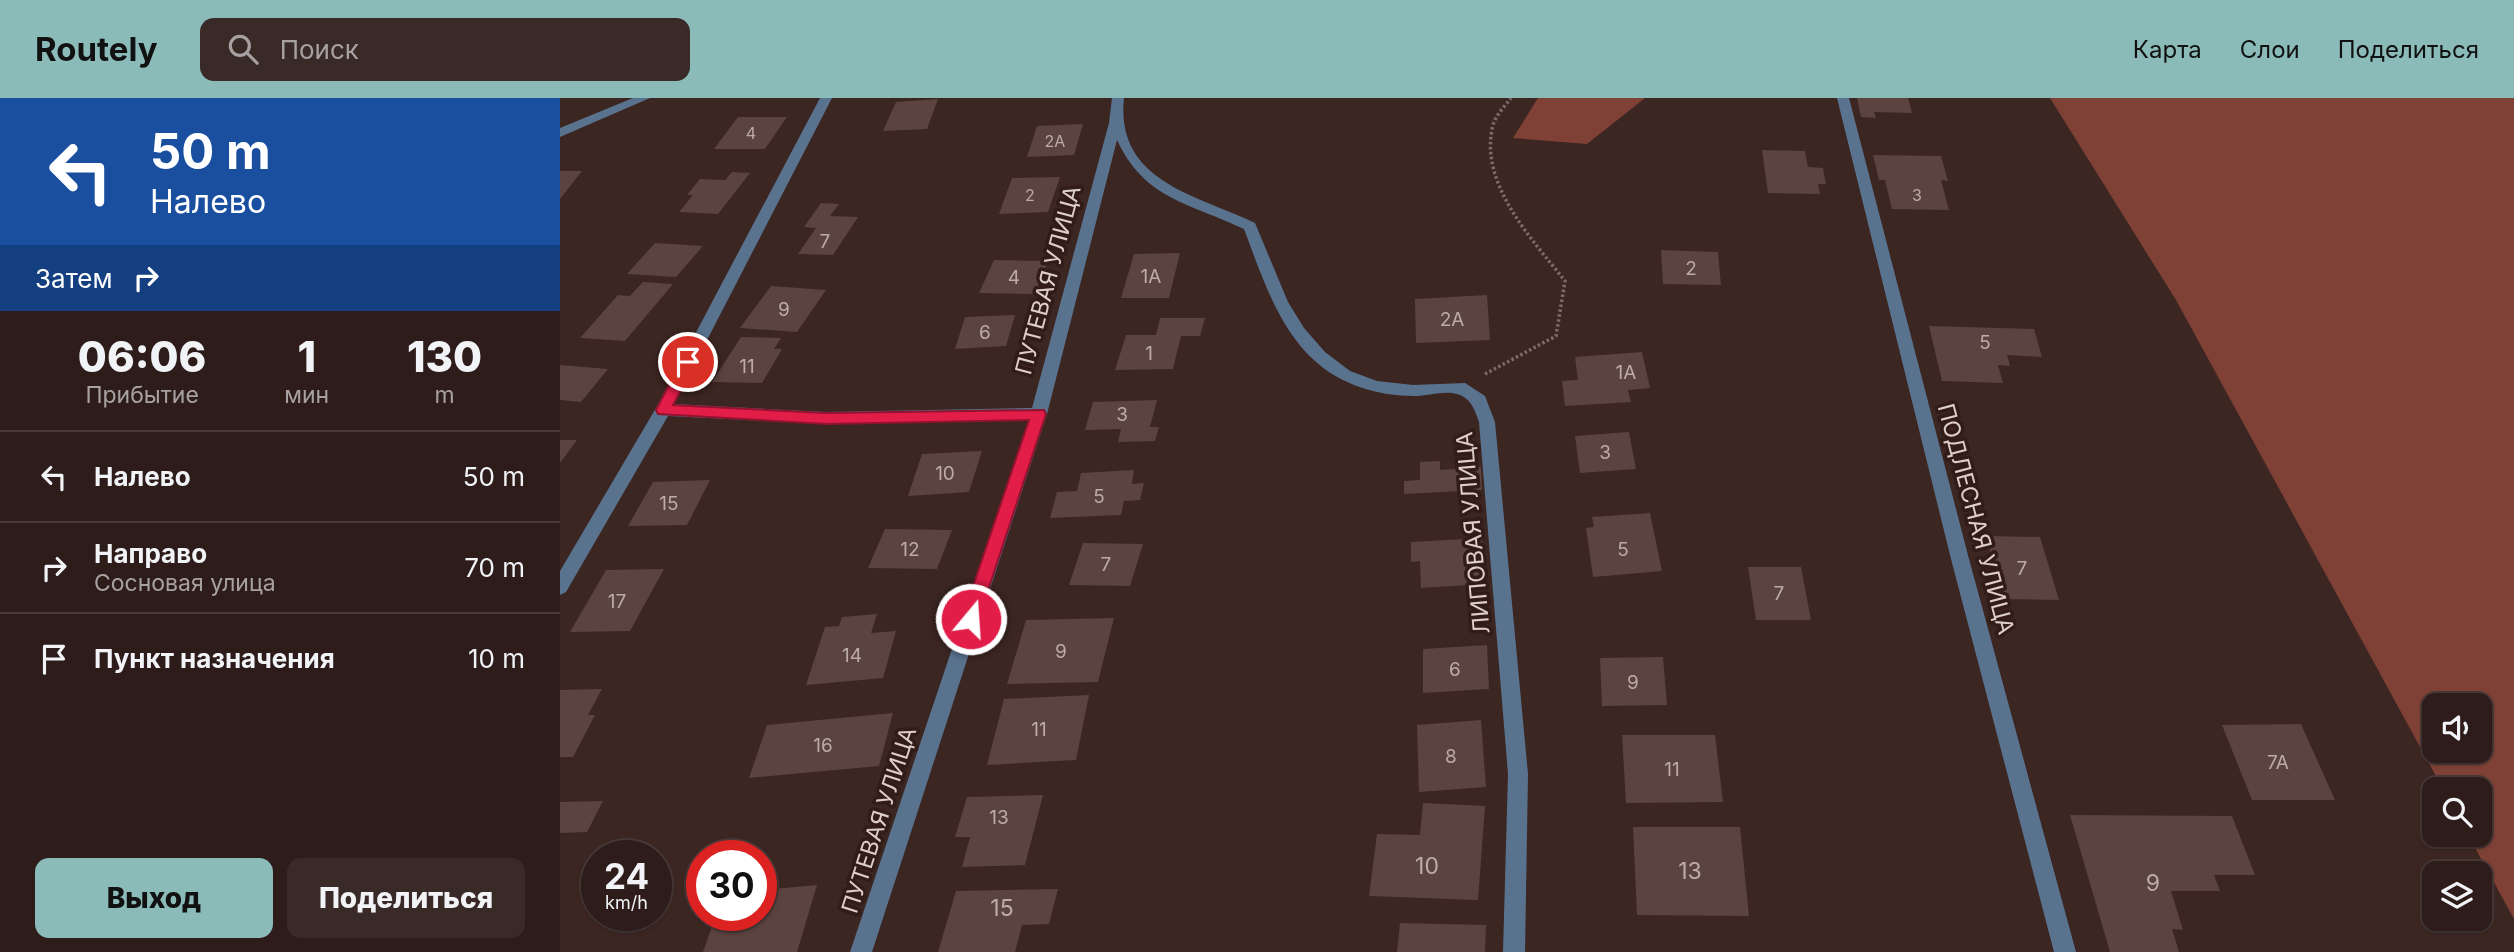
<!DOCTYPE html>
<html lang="ru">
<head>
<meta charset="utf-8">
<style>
	body { margin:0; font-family:Inter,sans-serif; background:#392927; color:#f1f3f6; height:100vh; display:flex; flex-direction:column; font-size:26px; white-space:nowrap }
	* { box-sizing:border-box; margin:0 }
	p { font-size:23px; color:#a7a1a2 }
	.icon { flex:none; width:38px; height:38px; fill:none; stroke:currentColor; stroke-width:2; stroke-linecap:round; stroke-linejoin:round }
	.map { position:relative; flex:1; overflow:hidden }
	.panel { display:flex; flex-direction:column; background:#2d1c1a; width:560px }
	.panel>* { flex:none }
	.top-card { background:#1a4fa0; color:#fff; overflow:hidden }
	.controls { position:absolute; left:1862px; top:595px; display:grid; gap:14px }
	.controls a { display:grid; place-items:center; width:70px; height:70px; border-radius:14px; background:#2d1c1a; box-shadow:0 2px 5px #0004,0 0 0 2px #483a39; font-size:35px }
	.speed { position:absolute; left:21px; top:742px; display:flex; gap:14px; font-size:35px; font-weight:700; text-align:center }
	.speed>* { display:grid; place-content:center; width:91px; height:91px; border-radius:50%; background:#2d1c1a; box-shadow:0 2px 5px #0004,0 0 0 2px #483a39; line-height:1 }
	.speed small { font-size:18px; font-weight:400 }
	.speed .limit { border:10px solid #d22; background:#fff; color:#111 }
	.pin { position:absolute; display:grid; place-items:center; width:60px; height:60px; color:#fff; margin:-30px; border:4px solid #fff; border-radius:50%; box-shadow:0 2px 7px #0007 }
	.me { position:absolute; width:77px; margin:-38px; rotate:18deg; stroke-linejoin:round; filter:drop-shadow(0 0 5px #0008) }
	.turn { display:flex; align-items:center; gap:24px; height:147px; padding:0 35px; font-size:32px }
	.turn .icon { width:91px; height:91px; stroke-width:2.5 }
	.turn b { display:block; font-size:49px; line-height:60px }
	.then { display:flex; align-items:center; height:66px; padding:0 35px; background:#0003; gap:14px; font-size:26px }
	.eta { display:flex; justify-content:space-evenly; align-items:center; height:119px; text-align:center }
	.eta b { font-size:42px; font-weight:800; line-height:49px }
	.button { display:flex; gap:14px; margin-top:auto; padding:14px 35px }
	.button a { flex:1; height:80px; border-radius:14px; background:#8bbbb9; color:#111; font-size:28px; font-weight:800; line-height:80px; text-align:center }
	.button a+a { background:#392927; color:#f1f3f6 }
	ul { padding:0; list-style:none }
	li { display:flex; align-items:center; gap:21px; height:91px; padding:0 35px; border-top:2px solid #483a39 }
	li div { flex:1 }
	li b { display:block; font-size:26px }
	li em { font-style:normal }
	header { display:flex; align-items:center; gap:42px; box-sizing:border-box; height:98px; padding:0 35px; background:#8bbbb9; color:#111 }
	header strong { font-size:33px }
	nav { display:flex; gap:38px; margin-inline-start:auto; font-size:24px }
	.search { width:490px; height:63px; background:#392927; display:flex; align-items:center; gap:18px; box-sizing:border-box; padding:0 24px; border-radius:14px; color:#a7a1a2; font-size:26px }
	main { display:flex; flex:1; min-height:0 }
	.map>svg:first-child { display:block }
</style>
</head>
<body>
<header>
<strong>Routely</strong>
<div class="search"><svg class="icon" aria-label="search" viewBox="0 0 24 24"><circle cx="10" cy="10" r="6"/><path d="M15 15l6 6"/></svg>Поиск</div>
<nav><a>Карта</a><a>Слои</a><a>Поделиться</a></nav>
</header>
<main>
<section class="panel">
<div class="top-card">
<div class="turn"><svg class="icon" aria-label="left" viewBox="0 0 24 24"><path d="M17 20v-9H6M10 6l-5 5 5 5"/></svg><div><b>50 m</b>Налево</div></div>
<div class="then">Затем<svg class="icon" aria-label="right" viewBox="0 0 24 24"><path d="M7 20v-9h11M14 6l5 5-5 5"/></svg></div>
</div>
<div class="eta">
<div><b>06:06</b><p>Прибытие</p></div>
<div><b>1</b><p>мин</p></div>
<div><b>130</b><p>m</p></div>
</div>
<ul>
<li><svg class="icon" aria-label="left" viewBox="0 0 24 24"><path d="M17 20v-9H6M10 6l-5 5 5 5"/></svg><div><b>Налево</b></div><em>50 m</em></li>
<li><svg class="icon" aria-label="right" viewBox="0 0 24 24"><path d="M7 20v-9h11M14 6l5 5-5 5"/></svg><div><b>Направо</b><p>Сосновая улица</p></div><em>70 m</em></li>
<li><svg class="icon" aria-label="arrive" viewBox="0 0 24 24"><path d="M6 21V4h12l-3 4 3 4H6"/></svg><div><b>Пункт назначения</b></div><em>10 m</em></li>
</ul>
<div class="button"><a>Выход</a><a>Поделиться</a></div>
</section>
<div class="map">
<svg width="1954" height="854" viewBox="0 0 1954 854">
	<rect width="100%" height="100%" fill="#3c2622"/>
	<path fill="#7f4136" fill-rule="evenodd" d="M978,0h107l-58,46 -74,-6z
		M1490,0h464v821l-46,-84h12v-46h-37l-267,-489zM1874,607h46v46h-46z"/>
	<path fill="#5b433f" d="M1297,0h51l4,15 -38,-1 2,6 -15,-1z
		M378,1l-11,30 -44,2 13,-29z
		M178,19h49l-22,32h-51z
		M523,26l-9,31 -47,2 10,-31z
		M1202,52l43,1 3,16 15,1 3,16h-8l2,10 -52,-1z
		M1313,57l68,1 7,25 -7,-1 8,30 -57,-1 -7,-29h-6z
		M0,73h22l-22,28z
		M172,74l18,1 -32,41 -39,-2 14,-17h-6l13,-16 25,1z
		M500,79l-12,35 -49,2 13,-36z
		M261,105l18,1 -9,12 28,1 -25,38 -35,-1 18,-26 -12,-1z
		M95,145l48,3 -27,31 -49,-3z
		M1101,152l57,2 3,33 -58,-1z
		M620,155l-11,45h-48l13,-44z
		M434,162l54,1 -13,33 -56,-1z
		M83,184l30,2 -48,57 -45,-3 38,-43 12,1z
		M211,188l55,4 -29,42 -57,-4z
		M927,197l3,45 -74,3 -1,-44z
		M455,217l-9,31 -51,3 10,-32z
		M600,220h45l-5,18h-19l-8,33 -58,1 11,-35h30z
		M1369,228l105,3 8,28 -35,-2 3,11 -12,-1 5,18 -61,-2z
		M181,239l40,1 -7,11h8l-20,34 -50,-1z
		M1082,254l8,36 -22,2 3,12 -66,4 -3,-25 16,-1 -3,-23z
		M0,267l48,4 -27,33 -21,-2z
		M597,302l-7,27h9l-4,14 -37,1 3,-13 -36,1 8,-28z
		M1069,334l7,37 -56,4 -5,-37z
		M0,342h17l-17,23z
		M422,353l-13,41 -61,4 14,-42z
		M880,363v9l41,-3 1,23 -78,4v-13l16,-1v-18z
		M574,372l-2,14 12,-1 -4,17 -16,1 -3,14 -71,3 7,-26 20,-1 4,-18z
		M150,382l-23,45 -59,1 25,-44z
		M1090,415l12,58 -69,6 -7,-49 8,-1 -2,-10z
		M325,431l67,1 -15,39 -69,-1z
		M1426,438l54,1 19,63 -56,-1z
		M922,440l2,46 -63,4 -1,-27 -9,1v-20z
		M523,445l60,1 -13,42 -61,-1z
		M1188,469h53l10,53h-55z
		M104,471l-34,62 -60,1 36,-62z
		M317,516l-6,19 25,-2 -13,47 -77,7 19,-58 14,-1 3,-9z
		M554,520l-16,64 -91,2 19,-64z
		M927,547l2,44 -66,4v-44z
		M1103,559l4,48 -65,1 -2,-48z
		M42,591l-14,26h7l-22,42h-13v-67z
		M529,597l-13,65 -89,5 17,-66z
		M333,615l-14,53 -130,12 18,-53z
		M921,622l5,67 -67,5 -2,-67z
		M1741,626l34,76h-83l-30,-75z
		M1062,637h93l8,67 -97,1z
		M483,697l-18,70 -63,2 8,-30h-15l12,-40z
		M43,703l-16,31 -27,1v-31z
		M863,705l62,3 -7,94 -109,-4 8,-62 43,1z
		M1510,717l162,1 23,59h-41l6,16h-49l12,39 -11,-1 7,23h-69z
		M1073,729h107l9,89 -112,-1z
		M257,787l-20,67h-94l13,-37h45v-25z
		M498,791l-9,35 -27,1 -7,27h-77l18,-61z
		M840,825l86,2 -1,27h-88z"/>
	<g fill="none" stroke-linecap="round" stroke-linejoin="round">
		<path stroke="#7e6b68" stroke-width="3.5" stroke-dasharray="2.5 2.5" stroke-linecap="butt" d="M925,276l71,-38 9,-55c-33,-42 -87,-98 -72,-156 3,-10 12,-19 18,-27"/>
		<path fill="#59738f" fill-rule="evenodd" d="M73,0h17l-90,39v-9z
			M260,0h12l-158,306 152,8 206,-4 77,-285 3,-25h12c-9,84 73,97 131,125l33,79 16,26 21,24 25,19 27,10 36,4 52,-2 20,13 10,26 33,352 -3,178h-22l5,-178 -29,-352c-4,-12 -8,-24 -22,-28 -12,-4 -30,2 -43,2 -35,0 -73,-11 -99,-35 -37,-33 -54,-87 -71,-132 -54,-26 -99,-29 -127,-89l-70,274 -175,538h-22l179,-532 -203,4 -158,-8 -102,176 -6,3v-24l96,-163z
			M1277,0h12l120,461 107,393h-22l-103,-393z"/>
	</g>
	<path fill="#e11d48" stroke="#92132f" stroke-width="2" d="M128,259l8,5 -23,43 153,8 218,-3 2,4 -69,210h-12l-3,-5 67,-199 -203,4 -168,-10 -2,-4 25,-48z"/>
	<g text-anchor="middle" stroke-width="7" stroke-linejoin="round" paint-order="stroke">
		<g font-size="16" fill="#bcaba8">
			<text x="191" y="41">4</text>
			<text x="495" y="49">2А</text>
			<text x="470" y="103">2</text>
			<text x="1357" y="103">3</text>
		</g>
		<g font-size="19" fill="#bcaba8">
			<text x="265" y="150">7</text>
			<text x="1131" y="177">2</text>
			<text x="591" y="185">1А</text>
			<text x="454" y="186">4</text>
			<text x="224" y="218">9</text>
			<text x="892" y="228">2А</text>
			<text x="425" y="241">6</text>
			<text x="1425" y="251">5</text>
			<text x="589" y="262">1</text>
			<text x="187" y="275">11</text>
			<text x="1066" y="281">1А</text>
			<text x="562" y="323">3</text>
			<text x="1045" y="361">3</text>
			<text x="385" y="382">10</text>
			<text x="539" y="405">5</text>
			<text x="109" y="412">15</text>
			<text x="350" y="458">12</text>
			<text x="1063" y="458">5</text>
			<text x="546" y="473">7</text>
			<text x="1462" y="477">7</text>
			<text x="1219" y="502">7</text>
			<text x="57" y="510">17</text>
			<text x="501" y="560">9</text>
			<text x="292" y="564">14</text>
			<text x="895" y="578">6</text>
			<text x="1073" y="591">9</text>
			<text x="479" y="638">11</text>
			<text x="263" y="654">16</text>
			<text x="891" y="665">8</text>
			<text x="1718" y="671">7А</text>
			<text x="1112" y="678">11</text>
			<text x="439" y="726">13</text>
		</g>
		<g font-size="23" fill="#ddcecb" stroke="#311c18">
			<text transform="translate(488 182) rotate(-75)" y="8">ПУТЕВАЯ УЛИЦА</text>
			<text transform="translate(1416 421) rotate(75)" y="8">ПОДЛЕСНАЯ УЛИЦА</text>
			<text transform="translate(913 435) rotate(-95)" y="8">ЛИПОВАЯ УЛИЦА</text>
			<text transform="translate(319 722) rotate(-72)" y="8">ПУТЕВАЯ УЛИЦА</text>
		</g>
		<g font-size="23" fill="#bcaba8">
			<text x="867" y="776">10</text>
			<text x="1130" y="781">13</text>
			<text x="1593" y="793">9</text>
			<text x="442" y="818">15</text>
		</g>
	</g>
</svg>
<div class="controls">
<a><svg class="icon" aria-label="sound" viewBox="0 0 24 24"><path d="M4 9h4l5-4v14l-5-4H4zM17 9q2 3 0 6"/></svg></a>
<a><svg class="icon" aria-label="search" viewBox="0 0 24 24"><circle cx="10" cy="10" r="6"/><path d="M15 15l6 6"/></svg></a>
<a><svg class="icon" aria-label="layers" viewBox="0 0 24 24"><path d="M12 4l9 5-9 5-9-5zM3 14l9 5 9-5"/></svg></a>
</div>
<div class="speed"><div>24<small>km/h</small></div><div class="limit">30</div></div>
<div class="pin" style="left:128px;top:264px;background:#d93025"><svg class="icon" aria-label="arrive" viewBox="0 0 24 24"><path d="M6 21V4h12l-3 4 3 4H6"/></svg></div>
<svg class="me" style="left:411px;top:521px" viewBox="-20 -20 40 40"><circle r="17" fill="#e11d48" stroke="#fff" stroke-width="3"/><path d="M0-11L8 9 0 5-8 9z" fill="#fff"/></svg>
</div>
</main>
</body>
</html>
